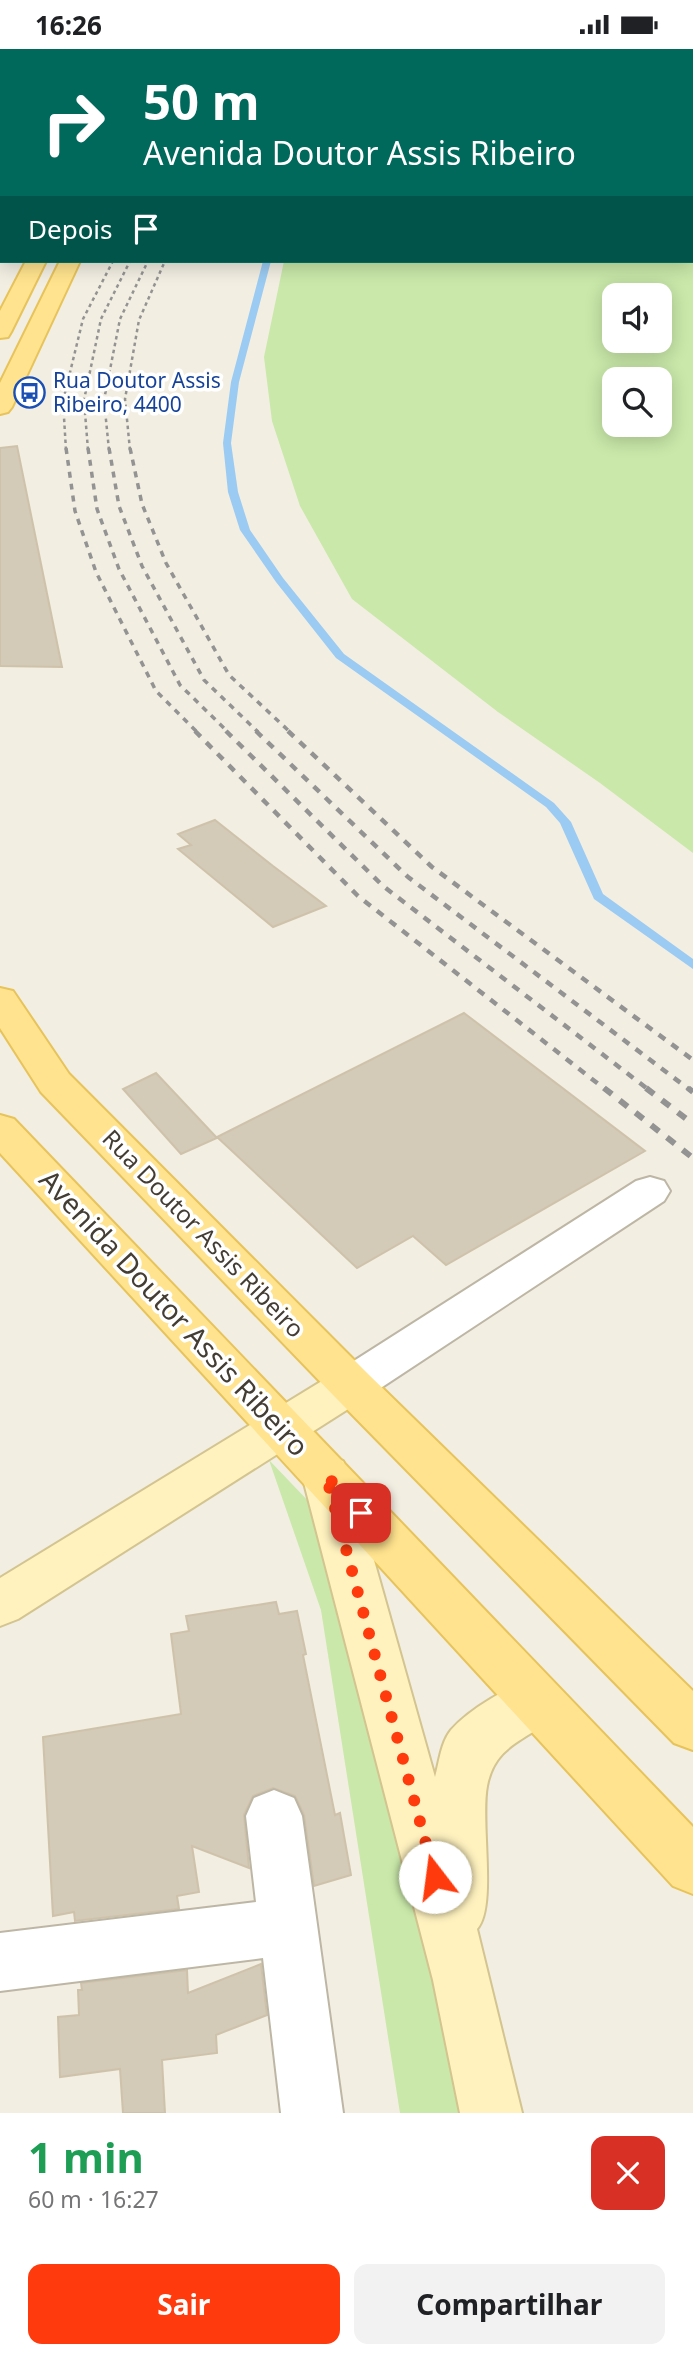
<!DOCTYPE html>
<html lang="pt">
<head>
<meta charset="utf-8">
<style>
	body { margin:0; font-family:"Noto Sans",sans-serif; background:#f2f2f2; color:#202124; height:100vh; display:flex; flex-direction:column; font-size:26px; white-space:nowrap }
	* { box-sizing:border-box; margin:0 }
	p { font-size:23px; color:#757577 }
	.icon { flex:none; width:38px; height:38px; fill:none; stroke:currentColor; stroke-width:2; stroke-linecap:round; stroke-linejoin:round }
	.map { position:relative; height:2064px; overflow:hidden }
	.sheet { display:flex; flex-direction:column; background:#fff; flex:1 }
	.sheet>* { flex:none }
	.banner { position:absolute; left:0px; top:0px; width:693px; height:214px; box-shadow:0 4px 18px #0003; background:#00695c; color:#fff; overflow:hidden }
	.buttons { position:absolute; left:602px; top:234px; display:grid; gap:14px }
	.buttons a { display:grid; place-items:center; width:70px; height:70px; border-radius:14px; background:#fff; box-shadow:0 4px 18px #0003; font-size:35px }
	.pin { position:absolute; display:grid; place-items:center; width:60px; height:60px; color:#fff; margin:-30px; border-radius:14px; box-shadow:0 4px 10px #0006 }
	.me { position:absolute; width:77px; margin:-38px; rotate:345deg; stroke-linejoin:round; filter:drop-shadow(0 0 5px #0008) }
	.turn { display:flex; align-items:center; gap:24px; height:147px; padding:0 28px; font-size:32px }
	.turn .icon { width:91px; height:91px; stroke-width:2.5 }
	.turn b { display:block; font-size:49px; line-height:60px }
	.then { display:flex; align-items:center; height:66px; padding:0 28px; background:#0003; gap:14px; font-size:26px }
	.round { display:grid; place-items:center; flex:none; width:74px; height:74px; border-radius:14px; background:#f2f2f2 }
	.head { display:flex; align-items:center; justify-content:space-between; height:119px; padding:0 28px }
	h1 { font-size:42px; font-weight:700; line-height:52px; color:#1e9e55 }
	.primary-button { display:flex; gap:14px; margin-top:auto; padding:14px 28px }
	.primary-button a { flex:1; height:80px; border-radius:14px; background:#ff3a0c; color:#fff; font-size:28px; font-weight:700; line-height:80px; text-align:center }
	.primary-button a+a { background:#f2f2f2; color:#202124 }
	.status { display:flex; justify-content:space-between; align-items:center; height:49px; padding:0 35px; background:#fff; direction:ltr }
	.status svg { height:19px; fill:currentColor }
	.map>svg:first-child { display:block }
</style>
</head>
<body>
<div class="status"><b>16:26</b><svg viewBox="0 0 49 12"><path d="M0 12V9h3v3zM5 12V6h3v6zM10 12V3h3v9zM15 12V0h3v12zM26 1h20v11H26zM47 4h2v5h-2z"/></svg></div>
<div class="map">
<svg width="693" height="2064" viewBox="0 0 693 2064">
	<rect width="100%" height="100%" fill="#f2eee2"/>
	<path fill="#c9e8a9" fill-rule="evenodd" d="M320,0h373v804l-93,-70 -102,-71 -146,-113 -52,-93 -28,-85 -8,-64 20,-96h407v-210zM614,247h46v45h-46zM614,331h46v45h-46z
		M269,1411l108,113 89,540h-66l-79,-503z"/>
	<g fill="none" stroke-linecap="round" stroke-linejoin="round">
		<path fill="#9bcbf2" fill-rule="evenodd" d="M296,0h6l1,2h-6z
			M263,212h8l-32,121 -8,61 7,49 12,38 33,48 61,76 210,149 17,19 32,72 90,65v10l-99,-70 -34,-76 -14,-16 -210,-149 -60,-76 -36,-52 -12,-38 -5,-49 8,-61z"/>
	</g>
	<path fill="#d3cab7" stroke="#cfc2aa" stroke-width="2" d="M17,397l45,221 -62,-1v-218z
		M215,771l58,46 53,40 -53,21 -95,-78 13,-4 -13,-11z
		M464,964l181,138 -199,114 -33,-29 -56,32 -140,-131z
		M156,1024l15,16 46,49 -36,16 -58,-65z
		M276,1553l3,12 18,-3 9,43 -3,1 32,160 5,-2 11,62 -37,11 -10,-71 -9,-19 -22,-8 -20,8 -9,19 5,53 -57,-22 7,46 -22,4 2,13 -104,12 -1,-9 -21,4 -10,-179 138,-23 -10,-80 18,-3 -3,-15z
		M261,1915l6,51 -51,20 1,18 -55,7 3,53h-42l-3,-44 -60,8 -2,-60 21,-2 -1,-25h4l-1,-7 106,-13 1,23z"/>
	<g fill="none" stroke-linecap="round" stroke-linejoin="round">
		<defs>
			<path id="street" d="M650,1128l14,4 6,10 -6,10 -297,196 -16,6 -16,-6 -7,-12 7,-12 301,-192z
				M274,1741l20,8 8,18 41,297h-62l-18,-155 -263,33v-58l256,-31 -10,-86 8,-18z"/>
			<path id="secondary" d="M351,1318l16,6 7,12 -7,12 -349,222 -18,7v-48l335,-205z
				M326,1407l17,5 7,14 85,302c4,-14 6,-35 16,-47 21,-23 56,-42 85,-53l19,7 7,17c-19,41 -65,33 -75,85 -7,35 10,121 -10,143l45,184h-62l-27,-133 -131,-505 7,-14z"/>
			<path id="primary" d="M70,0h16v2h-15z
				M100,0h16v2h-15z
				M26,212h20l-35,71 -3,5 -8,1v-27z
				M60,212h20l-68,146 -4,5 -8,2v-31z
				M0,939l13,3 56,83 298,299 326,318v59l-19,-7 -339,-346 -294,-305 -41,-64z
				M0,1066l14,4 679,708v67l-20,-8 -673,-733z"/>
		</defs>
		<use href="#street" stroke="#bdb6a5" stroke-width="4"/>
		<use href="#secondary" stroke="#d3c490" stroke-width="4"/>
		<use href="#primary" stroke="#e7c35b" stroke-width="4"/>
		<use href="#street" fill="#fff" fill-rule="evenodd"/>
		<use href="#secondary" fill="#fff2bf" fill-rule="evenodd"/>
		<use href="#primary" fill="#ffe38e" fill-rule="evenodd"/>
		<path stroke="#939393" stroke-width="2.5" stroke-dasharray="3.5 3.5" stroke-linecap="butt" d="M66,401l-3,-49 20,-82 30,-58
			M88,401l-4,-50 17,-81 29,-58
			M109,401l-5,-50 16,-81 28,-58
			M130,401l-5,-51 14,-79 26,-59"/>
		<path stroke="#939393" stroke-width="3.5" stroke-dasharray="6 6" stroke-linecap="butt" d="M66,399l9,63 21,61 60,119 41,41
			M88,399l9,61 22,60 61,116 48,47
			M109,399l10,58 23,60 62,114 54,52
			M130,399l12,56 24,59 63,112 61,57"/>
		<path stroke="#939393" stroke-width="4.5" stroke-dasharray="8 8" stroke-linecap="butt" d="M195,682l163,165 248,194
			M226,682l157,155 266,204
			M256,682l152,146 282,213
			M288,682l144,136 261,193"/>
		<path stroke="#939393" stroke-width="6" stroke-dasharray="10 10" stroke-linecap="butt" d="M604,1039l89,70
			M646,1039l47,36
			M688,1039l5,4"/>
	</g>
	<g fill="none" stroke-linecap="round" stroke-linejoin="round">
		<path stroke="#ff3a0c" stroke-width="12" stroke-dasharray="0 21.6" d="M361,1464l-35,-38 109,402"/>
	</g>
	<defs>
		<symbol id="bus-ring" viewBox="-11 -11 22 22"><circle r="9.5" fill="#fff" stroke="#1a4fb4" stroke-width="1.5"/><path d="M-5-6H5V4H4V6H2V4H-2V6H-4V4H-5ZM-3.5-4V0h7V-4ZM-3.5 1.2v1.5H-2V1.2ZM2 1.2v1.5H3.5V1.2Z" fill="#1a4fb4"/></symbol>
	</defs>
	<g fill-rule="evenodd">
		<use href="#bus-ring" x="12" y="326" width="35" height="35"/>
	</g>
	<g text-anchor="middle" stroke-width="7" stroke-linejoin="round" paint-order="stroke">
		<g font-size="21" fill="#164399" stroke="#fff" text-anchor="start">
			<text x="53" y="339">Rua Doutor Assis<tspan x="53" dy="24">Ribeiro, 4400</tspan></text>
		</g>
		<g font-size="24" fill="#433d33" stroke="#fff">
			<text transform="translate(203 1185) rotate(46)" y="8">Rua Doutor Assis Ribeiro</text>
		</g>
		<g font-size="28" fill="#433d33" stroke="#fff">
			<text transform="translate(174 1264) rotate(47)" y="10">Avenida Doutor Assis Ribeiro</text>
		</g>
	</g>
</svg>
<div class="buttons">
<a><svg class="icon" aria-label="sound" viewBox="0 0 24 24"><path d="M4 9h4l5-4v14l-5-4H4zM17 9q2 3 0 6"/></svg></a>
<a><svg class="icon" aria-label="search" viewBox="0 0 24 24"><circle cx="10" cy="10" r="6"/><path d="M15 15l6 6"/></svg></a>
</div>
<div class="pin" style="left:361px;top:1464px;background:#d93025"><svg class="icon" aria-label="arrive" viewBox="0 0 24 24"><path d="M6 21V4h12l-3 4 3 4H6"/></svg></div>
<svg class="me" style="left:435px;top:1828px" viewBox="-20 -20 40 40"><circle r="19" fill="#fff"/><path d="M0-13L10 11 0 6-10 11z" fill="#ff3a0c"/></svg>
<div class="banner">
<div class="turn"><svg class="icon" aria-label="right" viewBox="0 0 24 24"><path d="M7 20v-9h11M14 6l5 5-5 5"/></svg><div><b>50 m</b>Avenida Doutor Assis Ribeiro</div></div>
<div class="then">Depois<svg class="icon" aria-label="arrive" viewBox="0 0 24 24"><path d="M6 21V4h12l-3 4 3 4H6"/></svg></div>
</div>
</div>
<section class="sheet">
<div class="head"><div><h1>1 min</h1><p>60 m · 16:27</p></div><a class="round" style="background:#d93025;color:#fff"><svg class="icon" aria-label="close" viewBox="0 0 24 24"><path d="M6 6l12 12M18 6L6 18"/></svg></a></div>
<div class="primary-button"><a>Sair</a><a>Compartilhar</a></div>
</section>
</body>
</html>
